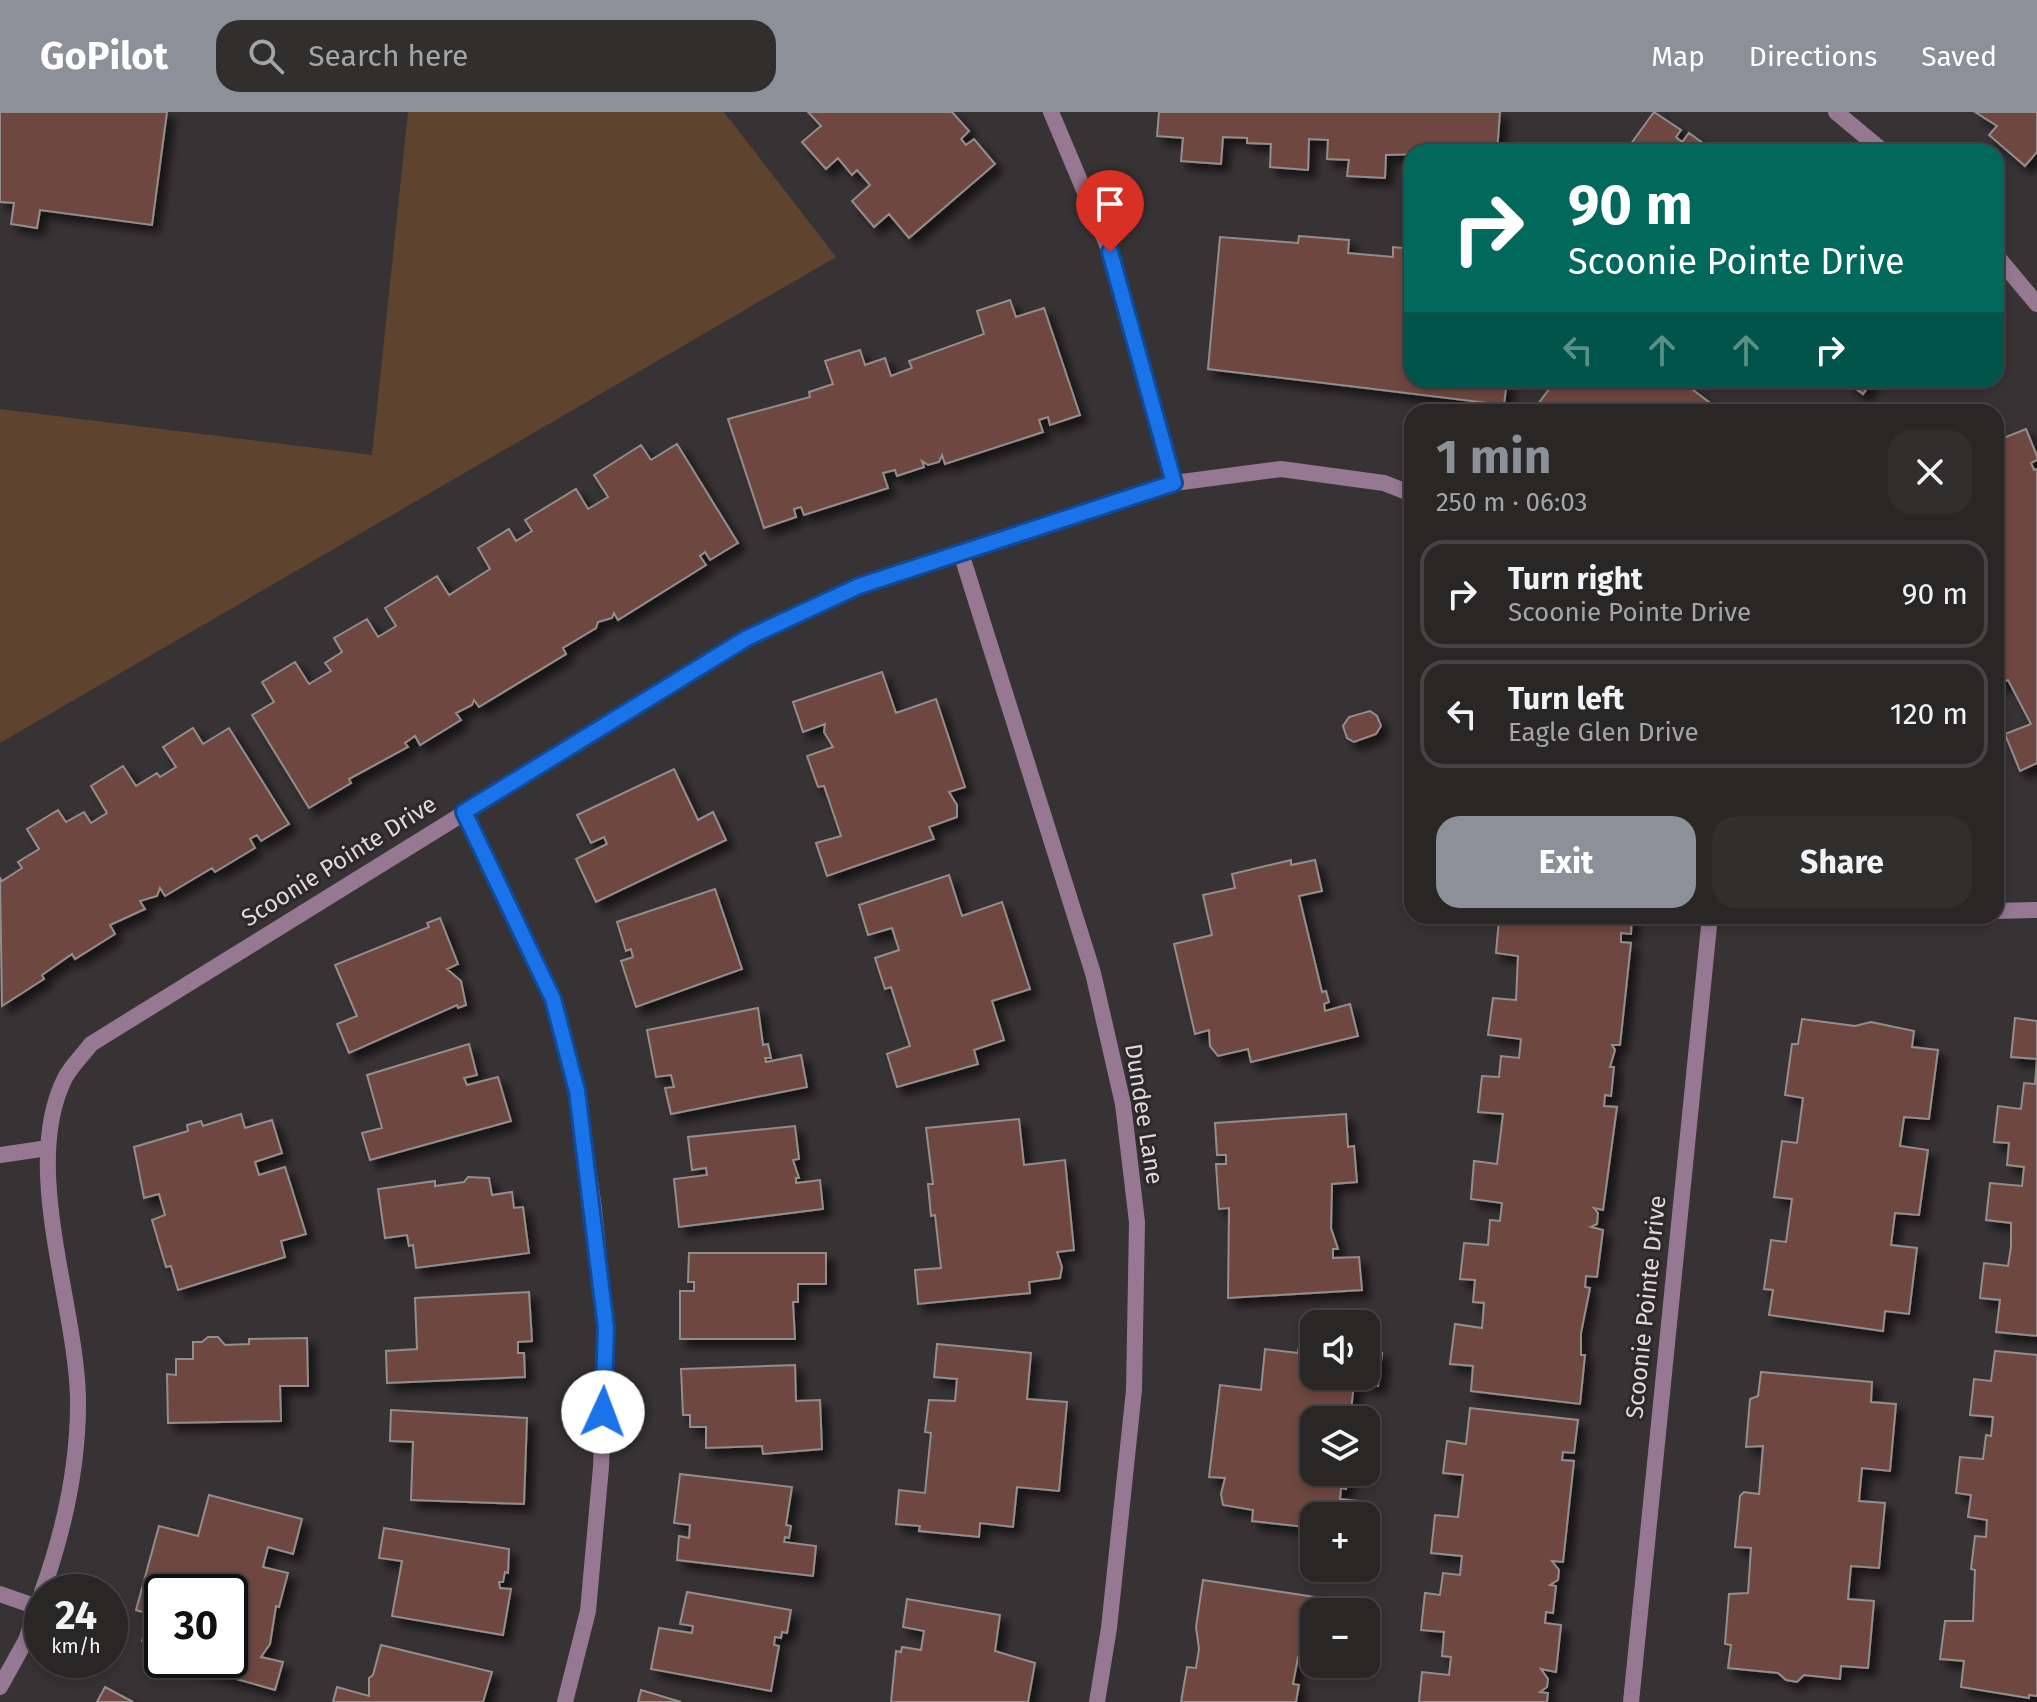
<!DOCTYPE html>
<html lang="en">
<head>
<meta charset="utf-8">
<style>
	body { margin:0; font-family:"Fira Sans",sans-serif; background:#312e2e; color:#f1f3f6; height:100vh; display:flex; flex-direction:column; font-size:30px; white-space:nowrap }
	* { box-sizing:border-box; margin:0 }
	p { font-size:26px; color:#a5a5a7 }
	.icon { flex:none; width:44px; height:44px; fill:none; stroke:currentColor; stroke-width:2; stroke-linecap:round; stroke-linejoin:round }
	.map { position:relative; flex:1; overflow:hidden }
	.sheet { position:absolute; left:1404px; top:292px; width:600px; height:520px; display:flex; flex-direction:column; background:#292626; border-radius:24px; box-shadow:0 4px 12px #0003,0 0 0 2px #454343 }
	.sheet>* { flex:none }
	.banner { position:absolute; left:1404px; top:32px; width:600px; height:244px; border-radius:24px; box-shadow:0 4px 12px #0003,0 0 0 2px #454343; background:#00695c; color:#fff; overflow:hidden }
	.controls { position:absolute; left:1300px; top:1198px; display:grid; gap:16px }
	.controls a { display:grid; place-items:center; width:80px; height:80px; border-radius:16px; background:#292626; box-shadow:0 4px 12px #0003,0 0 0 2px #454343; font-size:40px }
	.speed { position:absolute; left:24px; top:1462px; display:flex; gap:16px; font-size:40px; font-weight:700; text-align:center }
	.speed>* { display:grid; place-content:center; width:104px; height:104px; border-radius:50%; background:#292626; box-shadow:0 4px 12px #0003,0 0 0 2px #454343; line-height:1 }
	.speed small { font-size:20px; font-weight:400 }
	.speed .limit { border:4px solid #111; border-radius:12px; background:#fff; color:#111 }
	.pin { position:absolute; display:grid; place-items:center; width:68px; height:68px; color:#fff; margin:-82px -34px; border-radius:50% 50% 50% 0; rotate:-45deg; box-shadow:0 0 8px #0007 }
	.pin .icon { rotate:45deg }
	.me { position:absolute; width:88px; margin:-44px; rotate:2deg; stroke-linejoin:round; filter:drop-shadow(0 0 6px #0008) }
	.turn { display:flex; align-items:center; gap:28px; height:168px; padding:0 32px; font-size:36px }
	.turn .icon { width:104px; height:104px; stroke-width:2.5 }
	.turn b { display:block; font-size:56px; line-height:68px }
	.lanes { display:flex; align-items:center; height:76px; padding:0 32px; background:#0003; justify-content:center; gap:40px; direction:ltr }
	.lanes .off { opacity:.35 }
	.round { display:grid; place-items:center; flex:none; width:84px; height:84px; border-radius:24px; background:#312e2e }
	.overview { display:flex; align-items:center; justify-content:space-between; height:136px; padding:0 32px }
	h1 { font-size:48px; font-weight:700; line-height:60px; color:#8c9099 }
	.button { display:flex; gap:16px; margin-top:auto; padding:16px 32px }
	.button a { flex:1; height:92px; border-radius:24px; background:#8c9099; color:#fff; font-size:32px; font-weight:700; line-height:92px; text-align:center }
	.button a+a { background:#312e2e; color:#f1f3f6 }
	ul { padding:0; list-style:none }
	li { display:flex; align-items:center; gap:24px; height:108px; margin:0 16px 12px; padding:0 16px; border:4px solid #454343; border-radius:24px }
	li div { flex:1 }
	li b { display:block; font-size:30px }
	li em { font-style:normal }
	header { display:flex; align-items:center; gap:48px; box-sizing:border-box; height:112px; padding:0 40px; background:#8c9099; color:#fff }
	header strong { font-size:38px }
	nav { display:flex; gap:44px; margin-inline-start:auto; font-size:28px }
	.search { width:560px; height:72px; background:#312e2e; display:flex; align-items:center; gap:20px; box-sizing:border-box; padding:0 28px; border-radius:24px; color:#a5a5a7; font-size:30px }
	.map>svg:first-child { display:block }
</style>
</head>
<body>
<header>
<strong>GoPilot</strong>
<div class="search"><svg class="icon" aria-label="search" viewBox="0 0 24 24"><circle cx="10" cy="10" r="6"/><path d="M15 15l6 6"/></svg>Search here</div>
<nav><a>Map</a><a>Directions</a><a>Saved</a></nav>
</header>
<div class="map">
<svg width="2037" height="1590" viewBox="0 0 2037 1590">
	<defs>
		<filter id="shadow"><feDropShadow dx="7" dy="7" stdDeviation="4" flood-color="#0009"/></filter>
	</defs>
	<rect width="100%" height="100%" fill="#373233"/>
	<path fill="#5e442e" d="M408,0h316l112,145 -836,486v-334l372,46z"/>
	<path fill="#6e473f" stroke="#938d8b" stroke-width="2" filter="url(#shadow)" d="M0,0h167l-15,113 -112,-15 -3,18 -26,-4 3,-21 -14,-1z
		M808,0h144l17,19 -8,8 5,6 8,-6 21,25 -86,74 -20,-24 -15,13 -22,-26 18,-16 -13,-15 -5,5 -14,-17 -12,11 -24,-27 19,-16z
		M1159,0h341l-3,40 -111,3 -1,23 -38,-2 2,-16 -22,-1 1,-19 -19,-1 -1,31 -38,-3 1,-23 -24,-1v-5l-24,-1 -2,27 -40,-3 2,-23 -26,-2z
		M1654,0l27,18 -5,7 6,5 7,-9 26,19h-90z
		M1975,0h62v40l-12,14 -36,-31 8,-9z
		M1299,124l50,4 -1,13 45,4v-10l19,2v131h95l-3,25 -296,-36 12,-132 78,6z
		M1010,188l6,17 28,-9 36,107 -30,10 -2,-8 -9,3 4,12 -98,32 -3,-9 -3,7 -11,3 -6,-4 2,6 -27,9 -2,-6 -12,3 5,15 -84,27 -3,-8 -7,2 2,8 -32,11 -36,-109 82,-22 -1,-5 24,-8 -8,-23 35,-11 5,15 20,-7 6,18 21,-8 -3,-7 75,-27 -7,-23z
		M1556,268h124l42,32h-190z
		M1844,268h29l-10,14z
		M2026,317l11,27v4l-6,3 3,7 3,-1v294l-17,8 -15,-37 26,-10 -23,-44 -12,5v-41l5,-3 -5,-12v-188z
		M677,332l61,99 -28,17 -5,-8 -5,4 6,9 -88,55 -4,-7 -2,5 -14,4 -2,6 -33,20 3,6 -87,53 -5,-7 -2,5 -16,8 5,7 -41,25 -5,-9 -10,7 3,4 -59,32 2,4 -42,25 -57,-93 22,-13 -12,-20 33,-20 14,22 22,-13 -6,-8 17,-11 -8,-14 33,-19 11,18 18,-11 -11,-18 52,-32 12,19 41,-26 -12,-21 31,-19 7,12 16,-10 -7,-11 51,-31 12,20 20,-12 -14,-22 47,-30 10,15z
		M882,560l14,41 40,-14 29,88 -16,5 8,13v12l-28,10 5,12 -107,37 -11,-33 25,-7 -17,-50 -6,1 -11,-31 26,-9 -9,-15 1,-8 -22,8 -10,-30z
		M1370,599l7,5 4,10 -5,8 -22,8 -7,-4 -4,-12 6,-9z
		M193,616l10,16 26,-16 60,96 -28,17 -4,-6 -7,4 5,9 -40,24 -3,-4 -47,28 -5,-8 -3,8 -17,5 5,8 -35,16 5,9 -40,25 -3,-5 -30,21 2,4 -42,27 -2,-128 2,3 20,-13 -4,-6 21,-13 -12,-20 31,-19 8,12 18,-10 7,11 16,-10 -16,-27 32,-20 13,20 21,-13 3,4 16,-10 -13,-20z
		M674,657l24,51 15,-8 13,28 -130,62 -20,-43 31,-15 -3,-7 -13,6 -14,-28z
		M1291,748v5l24,-5 7,31 -23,5 23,96 4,-1 3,11 -5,2 1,7 25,-7 8,32 -107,26 -3,-13 -30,7 -8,-10 -1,-16 -14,4 -21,-90 38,-9 -9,-40 32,-7 -3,-14z
		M949,763l13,41 40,-14 28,87 -38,12 12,39 -30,10 4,14 -81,23 -10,-33 23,-8 -19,-59 -6,2 -10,-31 24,-8 -7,-22 -24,7 -9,-30z
		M715,777l27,80 -106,38 -15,-46 12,-4 -2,-8 -5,2 -9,-29z
		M1517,804h115l-1,18 -10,-1v9l10,1 -11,102h-8l3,5 -5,17h4l-3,29 -6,-1 -1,11 13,1 -14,103 -9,-2 4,5 -1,11 -6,3 12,3 -6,47 -11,-1 -1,11 5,1 -9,45v22h4l-5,49 -109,-13 2,-25 -23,-2 5,-40 27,4 2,-25 -11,-1 2,-22 -15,-1 4,-36 24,2 2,-25 10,1 2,-18 -31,-4 3,-38 23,3 6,-50 -25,-2 4,-36 17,1 2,-21 18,2 2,-19 -33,-4 5,-37 23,2 2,-44 -22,-3 3,-34 18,2z
		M440,806l18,46 -11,5 14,12 5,24 -8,3 -1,-3 -108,48 -12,-29 20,-8 -22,-51 94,-38 -2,-4z
		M758,896l5,37 5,-1 3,14h-6l1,4 35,-7 6,32 -136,27 -6,-26 9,-1 -3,-12 -15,2 -9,-47z
		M2015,906l22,3v315l-41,-4 4,-32 -20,-2 4,-35 24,3 3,-19v-24l-25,-3 4,-37 32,3 2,-19 -17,-2 2,-22 -15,-1 4,-36 23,3 3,-26 11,1 2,-25 -26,-2z
		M1802,907l53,7 16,-4 43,9 -2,16 26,3 -9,69 -25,-2 -4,29 28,4 -9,65 -24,-2 -4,32 26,3 -8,66 -24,-3 -2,20 -114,-16 4,-25 -9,-1 7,-49 15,2 6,-43 -18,-2 8,-56 15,2 6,-45 -18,-3 7,-51h6z
		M469,932l8,31 -13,3 3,7 31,-8 13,44 -141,39 -8,-27 20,-5 -15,-53z
		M241,1002l4,14 27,-8 10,33 -27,9 4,13 26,-8 21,67 -25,7 4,16 -107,33 -7,-24 -5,1 -14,-47 13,-5 -6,-21 -15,4 -10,-51 54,-16 -1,-6 14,-4 2,5z
		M1346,1002l2,33 6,-1 3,36 -25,2 -1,44 7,21h-5v9l26,-1 3,33 -134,8 1,-90 -10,1 -3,-45h10v-9h-9l-2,-32z
		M1019,1007l5,46 41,-5 9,90 -17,2 5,15 -2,11 -31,4 1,11 -112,11 -3,-34 26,-2 -6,-53 -4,1 -3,-32h5l-7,-56z
		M795,1014l4,33 -6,1 6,18h-3v5l24,-3 3,29 -144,18 -5,-48 33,-4 -1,-7 -14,2 -4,-33z
		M468,1065l21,1 3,17 20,-3 2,16 9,-1 6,46 -113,15 -3,-23 -4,1 -2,-11 -22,3 -7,-49 57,-8v5l29,-4z
		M689,1141h137v31h-28v18h-5l2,37h-115v-48h14v-9h-6z
		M529,1180l3,49 -14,1v11h6l1,24 -138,6 -1,-32 31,-2 -2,-51z
		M208,1225h10l7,8 24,-1v-5l58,-1 1,48h-28l1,35 -113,2 -1,-49 9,1v-16h17v-17h9z
		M1300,1227l14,2v35h52v-25l16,2 -4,33 -24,-3 -4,37h-36v52h30l-2,6 5,1 -1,10 -5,-1 -1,11 26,3 -2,14h-50v12l-62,-7 1,-11 -30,-5 -2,-11 4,-16 -16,-1 11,-92 41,5 4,-41 33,4z
		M937,1232l94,9 -4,46 40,3 -8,89 -42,-4 -4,40 -33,-4 -1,14 -60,-6 1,-5 -24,-2 3,-34 26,3 6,-60 -6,-1 4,-32 26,1 2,-22 -23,-2z
		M1995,1239l42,4v341l-8,-1v3l-68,-11 3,-26 -24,-2 5,-38h28l2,-51 -4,-1 4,-33 11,1 1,-17 -19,-3 3,-22 -15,-2 4,-36 23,2 3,-24 5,1 2,-19 -23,-2 4,-36 17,2z
		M795,1253l1,36 24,-1 2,49 -59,5 -1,-8 -56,2v-21h-16v-12h-7l-2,-46z
		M1761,1260l111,10 -1,20 25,2 -6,67 -28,-3 -3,33 26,2 -6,65 -28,-2 -3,33 26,2 -6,67 -27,-2 -1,13 -36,-4 -7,7 -11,-2 -8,-7 -50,-5 3,-23 -6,-1 4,-50 19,-1 3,-45 -16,-1 5,-51 4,-4 15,2 4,-48 -17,1 4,-48 8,-3z
		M1470,1296l108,12 -4,33 -11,-1 -1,8 12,1 -11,101 -11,-1 7,9 -1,10 -8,5 6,1 -3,27 -7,-1 -1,11 16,2 -5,47 -15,-3 7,10 -1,8 -7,5 8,1 -1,9h-128l3,-30 27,3 2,-18 -9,-1 2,-24 -23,-2 4,-37 15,2 3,-22 17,2 2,-19 -31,-3 4,-38 23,2 5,-42 -20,-2 4,-32 19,3z
		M391,1298l136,8 -3,86 -113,-4 2,-58 -23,-1z
		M680,1362l112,13 -6,38 5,1 -2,12 -4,-1 -1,5 32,4 -3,30 -136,-16 2,-24 10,2 1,-13 -16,-2z
		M209,1383l93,24 -9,35 -25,-7 -5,20 25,6 -9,34 -3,-1 -6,38 -9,13 22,5 -8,28 -106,-30h61v-68h-68v54l-20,-5 7,-27 -13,-4 23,-84 39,10z
		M384,1416l125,21 -1,24 -3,-1 -2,10h-4l1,6 11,1 -8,46 -111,-19 10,-55 -23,-3z
		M1203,1468l132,20 -2,12h-19v17l-9,-1 -1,8 5,1 -2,13 -5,-1 -1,9 -3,-1 -5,27 6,1 -3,17h-115l6,-35 9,1 3,-19 -3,-22z
		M687,1480l104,18 -4,23 -5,-1 -1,6 -6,-1 -1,8 5,1 -8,45 -120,-22 8,-41 33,5 1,-7 -13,-2z
		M907,1487l93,16 -5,36 40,12 -7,39h-137l5,-51 5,1 1,-5 19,3 3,-19 -21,-4z
		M381,1533l111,27 -9,30h-150l4,-15 32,9v-18l4,-3z
		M105,1575l28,15h-36z
		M641,1578l40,12h-43z"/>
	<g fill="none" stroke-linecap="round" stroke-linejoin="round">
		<path stroke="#967892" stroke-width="16" d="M0,1043l48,-7
			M0,1482l37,13"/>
		<path stroke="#967892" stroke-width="16" d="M1051,0l59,140 64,231
			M1836,0l48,40
			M1996,143l41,49
			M961,441l132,420 30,131 14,118 -3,168 -25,238 -12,74
			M464,700l89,187 24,92 17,118 12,119 -5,139 -13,144 -23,91
			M1996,799l41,-1
			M42,1480c23,-64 37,-128 36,-196 -3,-96 -57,-231 -13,-318 6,-12 18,-23 26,-34l656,-406 112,-52 315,-103 107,-14 103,14 28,11
			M0,1575l26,-47 16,-47
			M1631,1590l79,-786"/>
	</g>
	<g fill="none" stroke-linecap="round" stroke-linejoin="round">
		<defs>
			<path id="route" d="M603,1300l3,-84 -29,-237 -24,-92 -89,-187 283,-174 112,-52 315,-103 -64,-231"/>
		</defs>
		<use href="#route" stroke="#114b97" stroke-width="20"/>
		<use href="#route" stroke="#1a73e8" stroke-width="14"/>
	</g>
	<g text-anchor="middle" stroke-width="6" stroke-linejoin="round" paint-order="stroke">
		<g font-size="24" fill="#dedbdc" stroke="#2d2829">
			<text transform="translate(339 749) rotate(-32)" y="8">Scoonie Pointe Drive</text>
			<text transform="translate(1144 1002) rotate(81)" y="8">Dundee Lane</text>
			<text transform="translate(1646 1195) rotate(-84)" y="8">Scoonie Pointe Drive</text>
		</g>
	</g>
</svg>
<div class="controls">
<a><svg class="icon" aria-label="sound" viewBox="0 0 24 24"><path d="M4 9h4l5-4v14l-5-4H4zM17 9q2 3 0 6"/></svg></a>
<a><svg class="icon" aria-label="layers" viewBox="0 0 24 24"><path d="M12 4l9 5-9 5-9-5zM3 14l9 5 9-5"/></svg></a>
<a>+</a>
<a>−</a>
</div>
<div class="speed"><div>24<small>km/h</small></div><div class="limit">30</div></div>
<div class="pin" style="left:1110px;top:140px;background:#d93025"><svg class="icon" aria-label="arrive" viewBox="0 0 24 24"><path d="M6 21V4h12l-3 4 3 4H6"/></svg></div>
<svg class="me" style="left:603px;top:1300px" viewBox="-20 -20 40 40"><circle r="19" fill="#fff"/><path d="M0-13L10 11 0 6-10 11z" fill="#1a73e8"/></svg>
<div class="banner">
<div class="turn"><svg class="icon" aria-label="right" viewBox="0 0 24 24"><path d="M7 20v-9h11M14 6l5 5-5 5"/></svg><div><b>90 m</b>Scoonie Pointe Drive</div></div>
<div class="lanes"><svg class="icon off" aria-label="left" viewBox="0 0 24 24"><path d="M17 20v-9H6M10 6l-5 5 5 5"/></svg><svg class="icon off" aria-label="ahead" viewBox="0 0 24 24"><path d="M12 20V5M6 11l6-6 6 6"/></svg><svg class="icon off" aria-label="ahead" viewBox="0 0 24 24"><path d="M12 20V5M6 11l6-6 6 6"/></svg><svg class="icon" aria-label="right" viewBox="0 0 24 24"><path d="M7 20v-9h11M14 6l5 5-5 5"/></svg></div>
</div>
<section class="sheet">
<div class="overview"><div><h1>1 min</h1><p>250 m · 06:03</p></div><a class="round"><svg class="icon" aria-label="close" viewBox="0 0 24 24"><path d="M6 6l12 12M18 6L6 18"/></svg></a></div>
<ul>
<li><svg class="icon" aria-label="right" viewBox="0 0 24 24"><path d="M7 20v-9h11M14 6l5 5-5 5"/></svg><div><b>Turn right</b><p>Scoonie Pointe Drive</p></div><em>90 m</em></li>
<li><svg class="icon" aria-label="left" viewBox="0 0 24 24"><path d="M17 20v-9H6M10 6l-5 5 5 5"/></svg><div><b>Turn left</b><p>Eagle Glen Drive</p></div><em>120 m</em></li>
</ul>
<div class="button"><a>Exit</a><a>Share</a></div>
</section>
</div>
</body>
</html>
